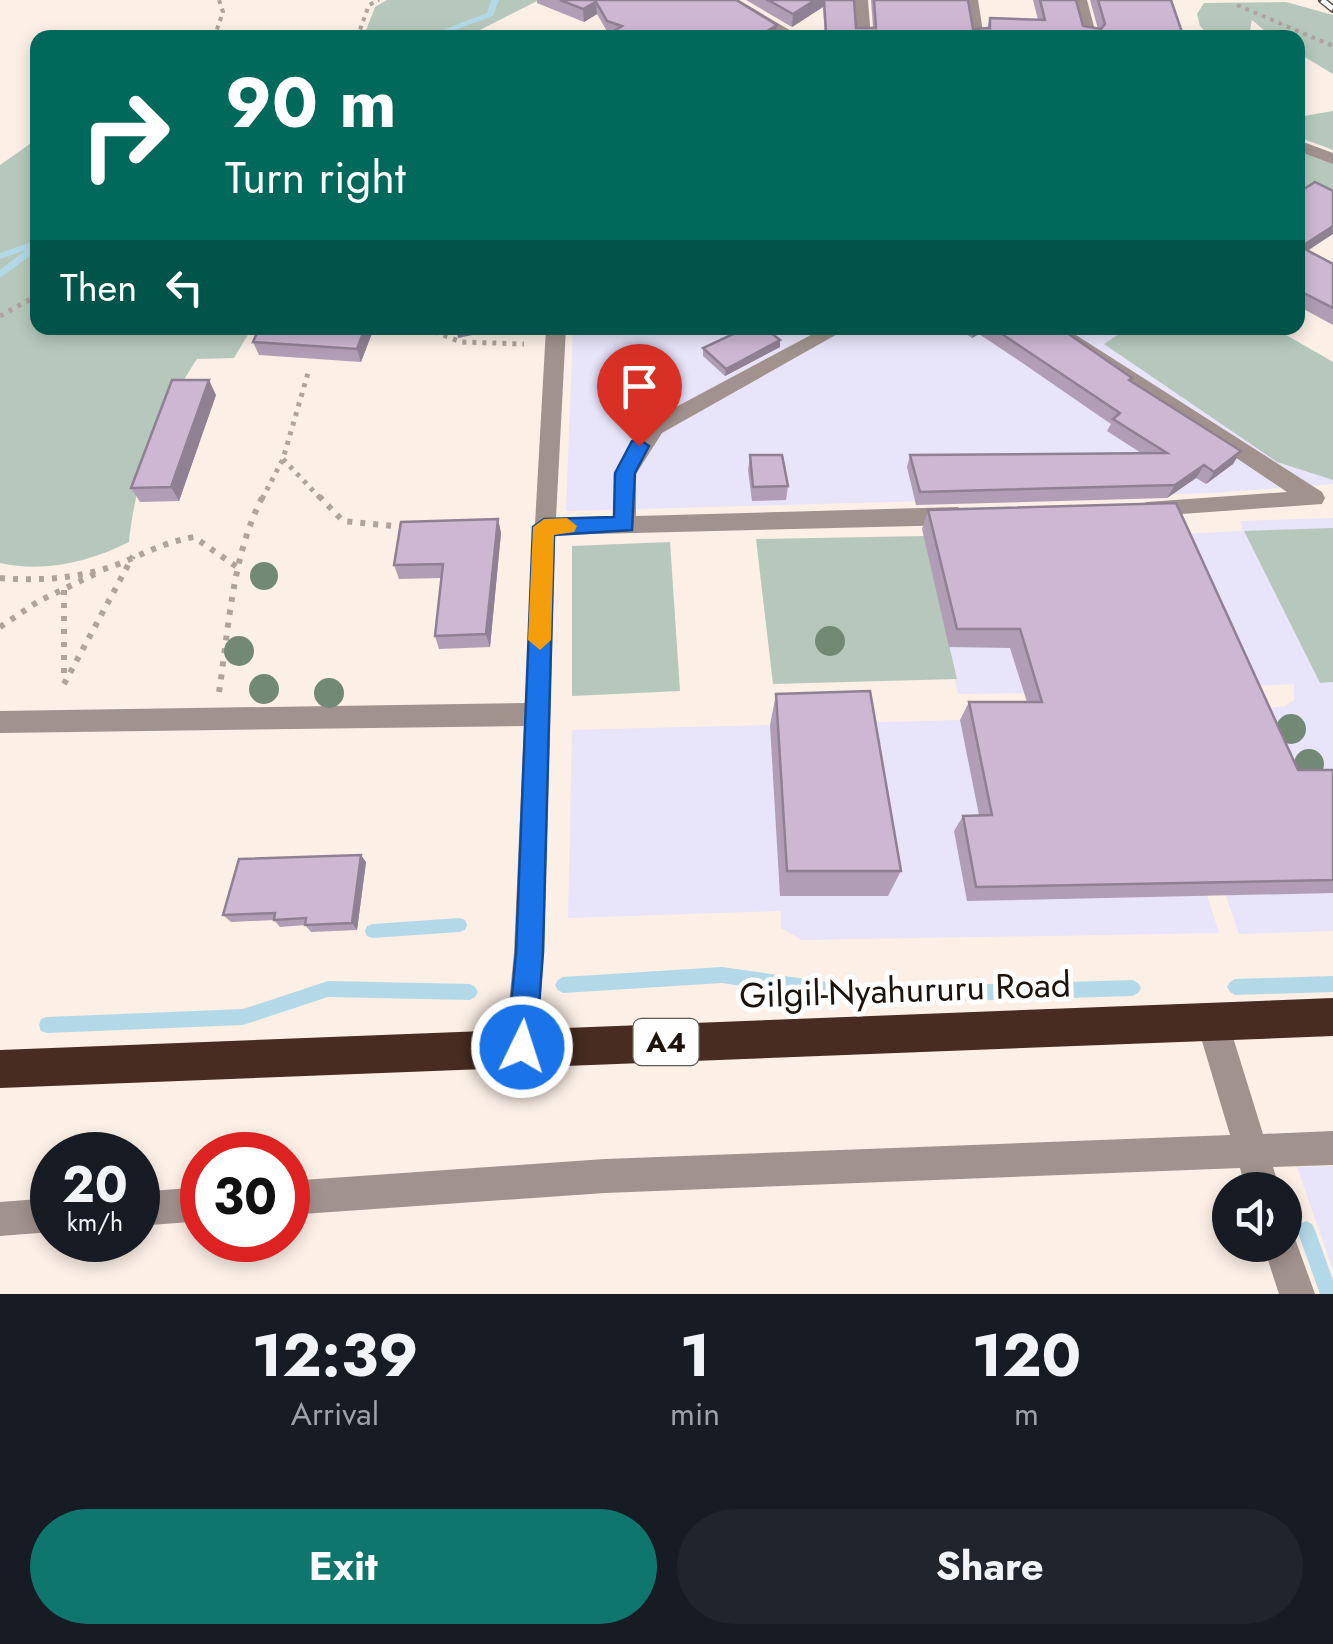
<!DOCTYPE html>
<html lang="en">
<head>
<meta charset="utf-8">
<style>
	body { margin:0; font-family:Jost,sans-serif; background:#20242c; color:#f1f3f6; height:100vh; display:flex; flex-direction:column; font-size:38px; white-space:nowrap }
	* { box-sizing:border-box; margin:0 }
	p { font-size:32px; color:#9ea1a6 }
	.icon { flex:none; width:55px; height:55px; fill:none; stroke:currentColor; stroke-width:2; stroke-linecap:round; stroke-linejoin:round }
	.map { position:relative; height:1294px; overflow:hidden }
	.drawer { display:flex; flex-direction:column; background:#171b24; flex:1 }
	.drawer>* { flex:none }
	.banner { position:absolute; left:30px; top:30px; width:1275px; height:305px; border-radius:20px; box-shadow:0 5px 15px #0003; background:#00695c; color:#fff; overflow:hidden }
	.tools { position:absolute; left:1212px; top:1172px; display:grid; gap:20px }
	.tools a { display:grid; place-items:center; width:90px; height:90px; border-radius:50%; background:#171b24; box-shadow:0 5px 15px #0003; font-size:50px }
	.speed { position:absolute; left:30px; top:1132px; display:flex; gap:20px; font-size:50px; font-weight:700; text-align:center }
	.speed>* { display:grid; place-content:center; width:130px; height:130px; border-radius:50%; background:#171b24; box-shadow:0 5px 15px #0003; line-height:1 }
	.speed small { font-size:25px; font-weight:400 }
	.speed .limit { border:15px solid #d22; background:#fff; color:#111 }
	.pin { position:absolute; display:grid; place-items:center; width:85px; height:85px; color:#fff; margin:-102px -42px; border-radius:50% 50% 50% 0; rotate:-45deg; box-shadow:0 0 10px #0007 }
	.pin .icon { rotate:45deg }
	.me { position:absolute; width:110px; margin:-55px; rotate:4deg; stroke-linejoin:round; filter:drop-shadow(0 0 8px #0008) }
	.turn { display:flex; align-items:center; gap:35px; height:210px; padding:0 30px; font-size:45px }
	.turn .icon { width:130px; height:130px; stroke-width:2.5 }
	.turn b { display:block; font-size:70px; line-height:85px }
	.then { display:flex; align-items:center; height:95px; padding:0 30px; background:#0003; gap:20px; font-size:38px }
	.eta { display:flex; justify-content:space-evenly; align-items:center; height:170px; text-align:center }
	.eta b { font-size:60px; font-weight:700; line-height:70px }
	.primary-button { display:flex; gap:20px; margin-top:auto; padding:20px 30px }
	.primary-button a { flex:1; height:115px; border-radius:60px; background:#0f766e; color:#fff; font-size:40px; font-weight:700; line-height:115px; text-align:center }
	.primary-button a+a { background:#20242c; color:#f1f3f6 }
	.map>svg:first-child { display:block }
</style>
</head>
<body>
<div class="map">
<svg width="1333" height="1294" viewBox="0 0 1333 1294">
	<rect width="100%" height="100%" fill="#fbefe6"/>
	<path fill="#e8e4fa" d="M573,328h701l59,34v122l-121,9 -646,18z
		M1333,518v413l-94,3 -58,-171 67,-52 37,-5 9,-6v-16l-153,8 -183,2 -32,-148 317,-15 -3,-10z
		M1003,719l189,128 27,86 -417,7 -21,-12v-17l-213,7 4,-188z
		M1333,1166v104l-36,-103z"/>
	<path fill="#b6c8bb" d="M387,0h152l-73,37 -103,1 12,-31z
		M1286,2l47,13v59l-35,-21v-15l-26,-1 -20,-17 -2,10 -17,4 2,3h-24l-11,-11 -3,-12 7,-11z
		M1333,111v39l-35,-13v-20z
		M37,139l1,189h214l-18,30 -37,1c-34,51 -63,122 -68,183 -40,20 -85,31 -129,21v-398z
		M1298,153l35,3v55l-35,-17z
		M1128,328h146l59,34v118l-56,-18 -173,-118z
		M1333,528v154l-13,1 -76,-152z
		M924,536l33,143 -184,5 -17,-145z
		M670,542l10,149 -108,5v-150z"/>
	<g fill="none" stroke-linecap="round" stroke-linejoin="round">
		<path fill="#b3d8e8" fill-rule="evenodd" d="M491,0h8l-6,16 -60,22h-11l65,-25z
			M32,242h6v8l-38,28v-8l26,-20 -26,9v-6z
			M460,918l5,2 2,5 -2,5 -5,2 -88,6 -5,-2 -2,-5 2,-5 5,-2z
			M722,967l111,16 5,3 3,5 -3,5 -5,3 -111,-16 -159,10 -5,-3 -3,-5 3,-5 5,-3z
			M1333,976v16l-98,3 -5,-3 -3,-5 3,-5 5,-3z
			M1133,980l5,3 3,5 -3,5 -5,3 -241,7 -5,-3 -3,-5 3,-5 5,-3z
			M328,981l142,3 5,3 3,5 -3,5 -5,3 -142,-3 -85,28 -196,8 -6,-2 -2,-6 2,-6 6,-2 196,-8z
			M1306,1221l6,3 3,6 18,50v14h-13l-23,-64 3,-6z"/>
		<path stroke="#afa39b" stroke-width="4" stroke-dasharray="4 5" stroke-linecap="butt" d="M1237,5l96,41
			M214,38l9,-26 -4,-12
			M357,38l12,-33 10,-5"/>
		<path stroke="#afa39b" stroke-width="5" stroke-dasharray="4 6" stroke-linecap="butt" d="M0,316l38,-21
			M425,328l36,14 63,2
			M283,459l38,40
			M262,499l21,-40 25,-86"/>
		<path stroke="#afa39b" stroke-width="6" stroke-dasharray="5 8" stroke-linecap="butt" d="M319,496l24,25 61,6
			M0,578c35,3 70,1 104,-9 33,-10 51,-25 90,-32l43,30
			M64,590v89
			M0,627l39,-26 60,-29
			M64,684l69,-128
			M219,692c10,-65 13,-137 44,-196"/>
		<path fill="#a2928d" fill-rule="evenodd" d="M722,0h17l64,38h-19z
			M854,0h14l3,38h-14z
			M964,0h14l6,38h-14z
			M1073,0h14l10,38h-14z
			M1298,140l35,13v11l-35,-13z
			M546,328h20l-10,190 58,-2v-43l32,-50 178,-95h24l-186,105 -26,41v42l322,-9 11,9 -11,9 -403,10 -11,417 -7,95 -5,11 -11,5 -11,-5 -5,-11 9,-95 10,-226 -524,7v-22l525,-8z
			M1043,328h22l257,164 3,6 -3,6 -183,13 -3,-6 3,-6 8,-3 140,-10z
			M1212,1005l11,5 5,11 35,113 70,-3v34l-60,2 7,23h-34l-6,-22 -635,25 -317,22v-34l317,-22 625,-24 -34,-114 5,-11z
			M202,1187v34l-64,5v-34z
			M52,1198v34l-52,4v-34z
			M1285,1229l8,4 22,61h-36l-16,-49h22z"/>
		<path fill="#482c21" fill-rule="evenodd" d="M1333,998v38l-1333,52v-38z"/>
		<defs>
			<path id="rail" d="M1322,0l11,9"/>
		</defs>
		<use href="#rail" stroke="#5e544c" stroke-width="8"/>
		<use href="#rail" stroke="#fefefe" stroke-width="5" stroke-dasharray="14" stroke-linecap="butt"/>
	</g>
	<g fill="#718975">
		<circle cx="264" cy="576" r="14"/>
		<circle cx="830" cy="641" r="15"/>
		<circle cx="239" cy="651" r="15"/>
		<circle cx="264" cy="689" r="15"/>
		<circle cx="329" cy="693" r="15"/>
		<circle cx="1291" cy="729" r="15"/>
		<circle cx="1309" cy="764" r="15"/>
	</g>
	<path fill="#b19db5" d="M537,0h199l41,25 -2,12 -161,1v-2l-6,-3 -11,-19 -13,8 -47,-19z
		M746,0h108l2,28h17l-2,-28h97l5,29 14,-1 3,-10 48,2 -5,-20h43l7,26 15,3 -8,-29h81l13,38h-359l-2,-31 -31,20z
		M1298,193l9,58 26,13v61l-35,-19z
		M374,328l-13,34 -102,-7 -6,-13z
		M957,328h103l72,50 -2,3 111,70 -8,13 -27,20 -10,-6 -29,20 -251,7 -9,-38 3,-12 231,-2 -34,-22 4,-7 -90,-62 -42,-28 -7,4z
		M780,347l-55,29 -22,-20v-8z
		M216,395l-37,106 -39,1 -9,-14z
		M750,455l38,31 -2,14 -34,1 -4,-31z
		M928,510l370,260h35v123l-366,8 -13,-70 9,-15 16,-1 -19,-95 9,-18h58l-17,-54 -61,-1 -27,-118z
		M498,519l3,14 -11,114 -51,2 -4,-13 6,-58 -42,1 -5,-14z
		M776,694l125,177 -13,25h-108l-10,-171z
		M366,862l-9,68 -46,2 -6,-7 -25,2 -6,-7 -43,2 -8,-7z"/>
	<path fill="#908094" d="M815,0h9l-1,7 -31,20 1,-13z
		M596,2l1,12 -13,8 -1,-13z
		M777,25l-2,13h-19z
		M1333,226v8l-35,23 3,-10z
		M365,328h9l-13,34 -4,-13z
		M456,328h50l-48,10z
		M976,328h5l-2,6 -7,4z
		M780,340v7l-55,29 1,-7z
		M209,380l7,15 -37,106 -8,-14z
		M1241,451l-8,13 -27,20 8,-12z
		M1204,465l-8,13 -29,20 8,-13z
		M498,519l3,14 -11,114 -4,-13z
		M361,855l5,7 -9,68 -5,-7z"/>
	<path fill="#ceb7d3" stroke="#908094" stroke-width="2.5" d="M560,0h176l41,25 -21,13h-139l-3,-7 8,-5 -15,-5 -11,-19 -13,7z
		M768,0h47l-22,14z
		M824,0h30l2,28h20l-2,-28h94l5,29 17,-1v-10l55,2 -5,-20h36l7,26 18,3 4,-5 -7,-24h73l13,38h-299l-1,-5 -58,-2z
		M1315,182l18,9v35l-32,21 32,17v44l-35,-18v-97z
		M259,328h106l-8,21 -104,-7z
		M746,328h19l15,12 -54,29 -23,-21z
		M993,328h67l72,50 -3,2 112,71 -27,21 -10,-7 -29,20 -255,7 -10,-37 257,-2 -54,-34 7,-6z
		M172,380h37l-38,107 -40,1z
		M750,455h32l6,31 -35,1z
		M1176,503l122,267h35v110l-357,7 -13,-71 29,-1 -23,-113h73l-22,-73h-63l-29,-119z
		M498,519l-12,115 -51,2 8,-72 -49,1 7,-43z
		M870,691l31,180h-114l-11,-177z
		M361,855l-9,68 -47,2 1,-7 -32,2 1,-7 -52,2 16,-56z"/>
	<path fill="#1a73e8" stroke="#114b97" stroke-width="2.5" d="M639,439l10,7 -14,27 -3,57 -78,5 -11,417 -7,95 -4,10 -10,5 -11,-5 -4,-10 9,-95 17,-425 11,-8 70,-2 1,-44 17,-32z"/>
	<path fill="#f59e0b" d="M567,518l10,8 -3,6 -20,3 -3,105 -11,10 -12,-10 5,-113 11,-8z"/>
	<g text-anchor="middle" stroke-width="10" stroke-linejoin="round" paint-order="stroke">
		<rect fill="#fefefe" stroke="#605a54" stroke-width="2.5" x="633.5" y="1019" width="65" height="46" rx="8"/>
		<g font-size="28" font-weight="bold" fill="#1d130b">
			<text x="666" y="1052">A4</text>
		</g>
		<g font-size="35" fill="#1d130b" stroke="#fefefe">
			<text transform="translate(905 990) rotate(-2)" y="12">Gilgil-Nyahururu Road</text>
		</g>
	</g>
</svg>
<div class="tools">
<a><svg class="icon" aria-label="sound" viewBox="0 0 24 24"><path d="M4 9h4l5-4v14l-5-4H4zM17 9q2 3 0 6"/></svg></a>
</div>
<div class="speed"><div>20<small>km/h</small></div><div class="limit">30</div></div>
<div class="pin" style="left:639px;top:446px;background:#d93025"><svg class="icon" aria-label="arrive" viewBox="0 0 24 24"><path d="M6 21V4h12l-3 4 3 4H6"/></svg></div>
<svg class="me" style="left:522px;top:1047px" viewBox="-20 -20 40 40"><circle r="17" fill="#1a73e8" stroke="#fff" stroke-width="3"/><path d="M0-11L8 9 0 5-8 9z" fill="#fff"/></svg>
<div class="banner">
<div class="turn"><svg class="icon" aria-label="right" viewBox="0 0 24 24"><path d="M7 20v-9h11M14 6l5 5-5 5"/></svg><div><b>90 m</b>Turn right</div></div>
<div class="then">Then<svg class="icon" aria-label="left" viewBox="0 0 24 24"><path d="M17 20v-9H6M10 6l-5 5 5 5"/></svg></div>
</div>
</div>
<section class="drawer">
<div class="eta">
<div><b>12:39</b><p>Arrival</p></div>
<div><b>1</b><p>min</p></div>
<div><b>120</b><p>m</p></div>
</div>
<div class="primary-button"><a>Exit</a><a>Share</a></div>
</section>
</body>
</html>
